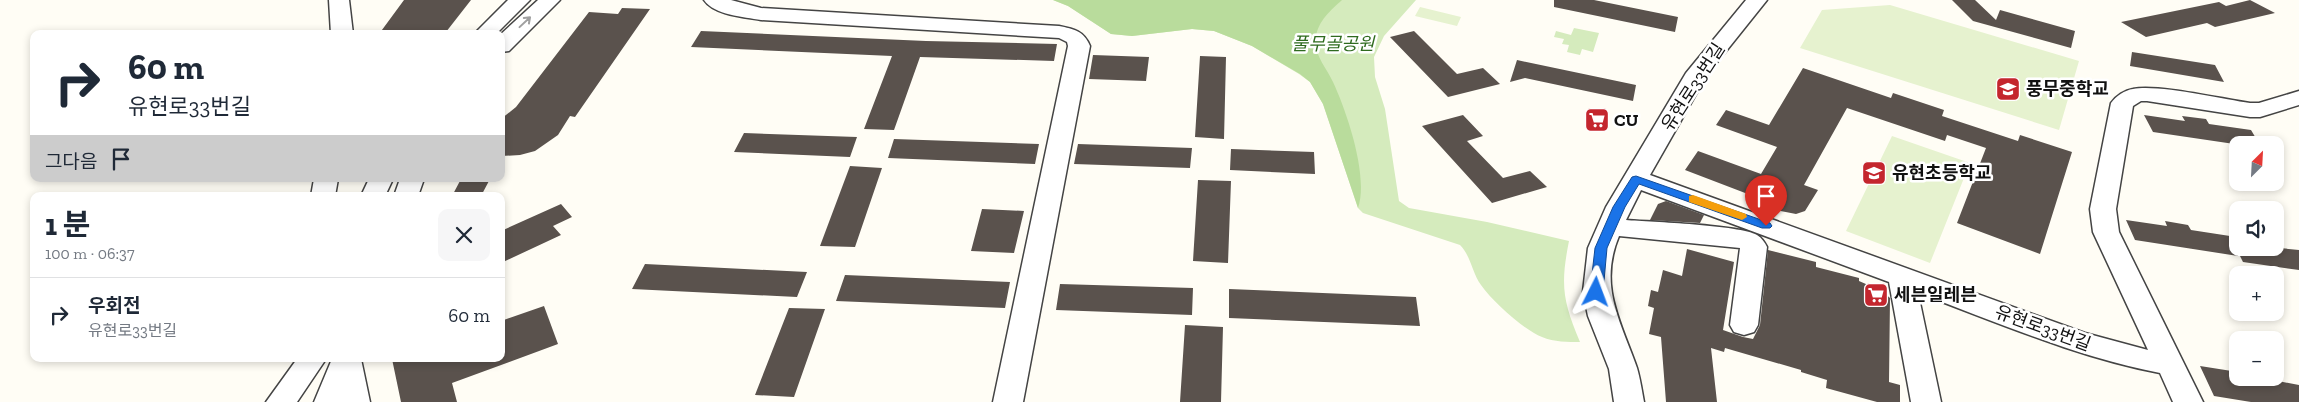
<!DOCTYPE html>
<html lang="ko">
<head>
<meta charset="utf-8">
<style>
	body { margin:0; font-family:"Zilla Slab","Noto Sans KR",serif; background:#f6f6f7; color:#1f2937; height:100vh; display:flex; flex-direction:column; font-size:19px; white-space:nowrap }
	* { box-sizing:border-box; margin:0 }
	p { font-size:16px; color:#747a83 }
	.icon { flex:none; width:28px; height:28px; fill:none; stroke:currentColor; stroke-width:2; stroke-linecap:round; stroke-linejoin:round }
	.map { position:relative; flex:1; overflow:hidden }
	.side { position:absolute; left:30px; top:192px; width:475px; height:170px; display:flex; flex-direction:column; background:#fff; border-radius:10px; box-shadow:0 2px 8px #0003 }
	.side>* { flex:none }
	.hud { position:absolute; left:30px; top:30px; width:475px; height:152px; border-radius:10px; box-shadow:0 2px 8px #0003; background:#fff; color:#1f2937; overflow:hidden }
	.needle { width:32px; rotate:24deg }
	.buttons { position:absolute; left:2229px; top:136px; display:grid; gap:10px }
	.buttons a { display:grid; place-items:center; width:55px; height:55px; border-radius:10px; background:#fff; box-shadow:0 2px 8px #0003; font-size:25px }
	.pin { position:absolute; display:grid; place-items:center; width:42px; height:42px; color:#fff; margin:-51px -21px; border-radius:50% 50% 50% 0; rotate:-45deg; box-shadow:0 0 5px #0007 }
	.pin .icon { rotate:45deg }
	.me { position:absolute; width:55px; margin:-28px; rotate:3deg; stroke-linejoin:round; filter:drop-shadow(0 0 4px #0008) }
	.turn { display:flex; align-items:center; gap:18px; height:105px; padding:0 15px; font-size:22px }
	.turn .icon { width:65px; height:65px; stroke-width:2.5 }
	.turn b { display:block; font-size:35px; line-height:42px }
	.then { display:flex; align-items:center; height:48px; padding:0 15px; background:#0003; gap:10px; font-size:19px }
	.round { display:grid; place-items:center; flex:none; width:52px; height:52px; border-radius:10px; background:#f6f6f7 }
	.overview { display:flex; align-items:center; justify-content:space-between; height:85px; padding:0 15px }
	h1 { font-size:30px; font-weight:700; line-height:38px }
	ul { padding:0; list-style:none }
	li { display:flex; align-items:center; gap:15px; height:75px; padding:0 15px; border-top:1px solid #e0e1e3 }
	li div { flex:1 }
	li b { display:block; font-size:19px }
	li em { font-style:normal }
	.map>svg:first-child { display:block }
</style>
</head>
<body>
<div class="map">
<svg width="2299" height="402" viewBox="0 0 2299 402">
	<rect width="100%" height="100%" fill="#fffdf5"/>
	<path fill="#d5ebbd" d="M1053,0h363l-32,36 -10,21 1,20 10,32 14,92 10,7 78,14 82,19c-9,45 -6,60 11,101 -12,0 -26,0 -38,-5 -18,-7 -49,-35 -61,-52 -9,-12 -10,-29 -21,-40l-97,-32 -5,-5 -35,-104 -13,-22 -11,-8 -47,-28 -38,-15 -22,-2 -60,7 -21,-2 -43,-28z
		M1574,28l25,5 -6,19 -11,-3 -2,6 -13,-3 2,-7 -7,-1 2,-5 -10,-2 2,-6 15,4z"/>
	<path fill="#b9dc9c" d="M1053,0h289c-11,10 -24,21 -26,37 -3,17 10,30 17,45 14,30 36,95 25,126l-35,-104 -13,-22 -10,-8 -48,-28 -38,-15 -22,-2 -60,7 -21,-2 -43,-28z"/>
	<path fill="#e6f2cf" d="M1890,5l189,56 -20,69 -259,-82 22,-38z
		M1420,7l41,10 -4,9 -42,-10z
		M1892,136l78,27 -40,100 -84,-32z"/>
	<path fill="#5a524d" d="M404,0h67l-25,32 -67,2z
		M1554,0h40l84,17 -3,15 -121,-25z
		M1952,0h23l21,20 4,-10 75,21 -4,17 -98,-27z
		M2250,0l25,13 -60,14 -8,-4 -61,14 -25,-15 98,-20 7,4z
		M622,8l28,1 -75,108 -5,-1 -12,19 -23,16 -15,4 -19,1v-37l15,-12 73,-95 29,2z
		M701,31l225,10 131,3 -3,17 -134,-4 -26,73 -30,-1 28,-73 -201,-9z
		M1414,31l43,43 26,-6 17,16 -52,13 -58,-60z
		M2132,52l83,13 9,17 -94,-16z
		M1093,55l56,2 -3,24 -57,-2z
		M1200,56l26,1 -2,82 -29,-2z
		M1517,60l119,25 -3,16 -108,-23 -15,4z
		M1803,68l88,30 2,-5 51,17 -2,6 76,25 2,-6 52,17 -32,102 -83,-31 29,-75 -39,-13 -2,6 -98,-33 -43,77 14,5 -13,21 -9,3 -21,-4 -25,-9 3,-5 -68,-26 13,-19 63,23 16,-27 -61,-22 10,-15 43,15z
		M1463,115l20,21 -16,5 36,37 27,-7 17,16 -55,16 -70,-77z
		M2144,115l41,6 -3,-5 24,3 3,5 42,6 9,15h-19l-88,-13z
		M744,133l113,4 -7,20 -116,-5z
		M894,139l145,5 -4,20 -147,-6z
		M1078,144l114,4 -2,20 -116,-4z
		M1231,149l83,3 1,22 -85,-4z
		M850,166l32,2 -27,79 -35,-1z
		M461,179h29l-9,17h-29z
		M1198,180l33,1 -3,82 -35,-2z
		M1666,201l38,14 -4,8 -50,-3 8,-16z
		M561,204l11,13 -19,9 8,9 -60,28v-32z
		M982,209l42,2 -10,42 -43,-2z
		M2126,220l41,6 -2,-5 23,4 3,5 39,6 2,4 6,1v7h42l19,2v20l-56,-8 -5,-10v4l-103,-16z
		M1687,249l47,13 -11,68 20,7 10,2 7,-14 8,-75 48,12v5l43,11v3l23,10 8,7 -1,84 11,3v17h-23l-51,-14 1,-8 -26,-8v-2l-76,-22 -1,4 -13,-4 6,54h-51l-5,-65 -12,-3 5,-26 -6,-2 3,-16 7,2 5,-22 19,6z
		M645,264l162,8 -10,25 -165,-8z
		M845,275l165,7 -5,26 -169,-7z
		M1060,284l133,4 -1,27 -136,-5z
		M1229,289l187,8 4,29 -191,-8z
		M544,306l14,38 -106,39 5,19h-56l-9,-43h109v-38z
		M789,308l36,1 -31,88 -39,-2z
		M1185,325l38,2 -2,75h-41z
		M2200,366l38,6v6h38l2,3 21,4v17h-48l-37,-6z"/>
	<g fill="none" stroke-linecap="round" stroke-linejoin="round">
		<defs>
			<path id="minor" d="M329,0h20l4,34h-22z
				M508,0h22l-34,34h-22z
				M538,0h22l-51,51 -8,1v-18z
				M704,0h27l30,8 298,18c15,3 25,5 31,20l-67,356h-30l75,-356 -1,-4 -8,-4 -298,-18c-17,-3 -47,-5 -57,-20z
				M1746,0h21l-60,75 -57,100 435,158 63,17 -55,-118 -3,-23 21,-106c5,-7 14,-13 22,-14 25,-5 89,10 117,14h9l40,-12v14l-39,12h-10l-103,-16h-6l-8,5 -17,103 3,23 84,170h-30l-13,-29c-84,-16 -163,-51 -242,-80l23,109h-30l-22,-120 -248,-92 -15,30c25,2 114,5 131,15 5,3 8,8 10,12l-9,78 -4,7 -10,3 -10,-3 -4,-7 10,-77 -121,-12c-21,50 2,86 18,132 3,10 5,23 7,34h-30l-5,-33 -21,-53 -5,-24 5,-44 18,-41 80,-134z
				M314,179h24l-3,17h-24z
				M369,179h24l-8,17h-24z
				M400,179h24l-6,17h-24z
				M297,359h29l-29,43h-31z
				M332,359h29l9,43h-56z"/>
		</defs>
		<use href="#minor" stroke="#444" stroke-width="3"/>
		<use href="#minor" fill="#fff" fill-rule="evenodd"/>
	</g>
	<defs><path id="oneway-shaft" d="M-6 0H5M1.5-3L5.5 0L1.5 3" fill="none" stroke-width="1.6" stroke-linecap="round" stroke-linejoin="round" transform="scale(1.25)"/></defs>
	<use stroke="#a0a0a0" href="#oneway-shaft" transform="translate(525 22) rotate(-43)"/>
	<path fill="#1a73e8" stroke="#114b97" d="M1636,176l134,47 2,3 -2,2h-8l-123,-44 -14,23 -18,41 -4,44 -2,3h-9l-2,-3 5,-44 18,-41 19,-30z"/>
	<path fill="#f59e0b" d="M1693,195l53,19 1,3 -5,3 -53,-18v-6z"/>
	<defs>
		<symbol id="school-square" viewBox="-11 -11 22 22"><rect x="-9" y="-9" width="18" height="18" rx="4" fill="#c4262e" stroke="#fff"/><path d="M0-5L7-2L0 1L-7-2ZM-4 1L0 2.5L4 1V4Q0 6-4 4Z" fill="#fff"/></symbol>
		<symbol id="supermarket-square" viewBox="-11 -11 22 22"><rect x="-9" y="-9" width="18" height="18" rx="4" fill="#c4262e" stroke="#fff"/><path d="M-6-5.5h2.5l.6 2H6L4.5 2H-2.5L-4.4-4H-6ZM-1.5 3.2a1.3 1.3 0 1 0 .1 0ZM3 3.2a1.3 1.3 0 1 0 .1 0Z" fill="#fff"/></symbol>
	</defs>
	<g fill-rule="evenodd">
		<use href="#school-square" x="1994" y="75" width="28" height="28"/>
		<use href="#supermarket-square" x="1583" y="106" width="28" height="28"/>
		<use href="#school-square" x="1860" y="159" width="28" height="28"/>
		<use href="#supermarket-square" x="1862" y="281" width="28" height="28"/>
	</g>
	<g text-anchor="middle" stroke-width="5" stroke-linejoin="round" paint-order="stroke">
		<g font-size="18" font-style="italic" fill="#2f6b1f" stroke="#fff">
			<text x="1333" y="50">풀무골공원</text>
		</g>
		<g font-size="18" fill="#111" stroke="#fff">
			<text transform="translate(1693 87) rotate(-57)" y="6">유현로33번길</text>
			<text transform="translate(2043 328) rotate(20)" y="6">유현로33번길</text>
		</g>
		<g font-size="18" font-weight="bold" fill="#111" stroke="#fff" text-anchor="start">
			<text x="2026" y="95">풍무중학교</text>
			<text x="1614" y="126">CU</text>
			<text x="1892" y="179">유현초등학교</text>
			<text x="1894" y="301">세븐일레븐</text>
		</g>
	</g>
</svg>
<div class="buttons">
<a><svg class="needle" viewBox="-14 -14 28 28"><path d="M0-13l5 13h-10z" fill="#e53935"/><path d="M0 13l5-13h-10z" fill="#747a83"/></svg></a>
<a><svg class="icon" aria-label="sound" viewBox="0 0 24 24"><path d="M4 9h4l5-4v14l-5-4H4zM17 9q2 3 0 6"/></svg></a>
<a>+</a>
<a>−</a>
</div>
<div class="pin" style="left:1766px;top:226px;background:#d93025"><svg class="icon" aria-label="arrive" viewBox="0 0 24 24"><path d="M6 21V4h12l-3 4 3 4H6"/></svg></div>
<svg class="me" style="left:1596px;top:292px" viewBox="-20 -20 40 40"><path d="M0-17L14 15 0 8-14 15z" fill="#1a73e8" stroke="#fff" stroke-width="4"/></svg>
<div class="hud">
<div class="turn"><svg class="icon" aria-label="right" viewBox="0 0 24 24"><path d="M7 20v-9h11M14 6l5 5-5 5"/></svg><div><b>60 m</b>유현로33번길</div></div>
<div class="then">그다음<svg class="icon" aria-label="arrive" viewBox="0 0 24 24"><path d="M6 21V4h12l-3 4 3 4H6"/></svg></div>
</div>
<section class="side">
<div class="overview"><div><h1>1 분</h1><p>100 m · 06:37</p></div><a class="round"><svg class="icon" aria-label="close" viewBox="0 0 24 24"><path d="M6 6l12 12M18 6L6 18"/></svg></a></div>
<ul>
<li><svg class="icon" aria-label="right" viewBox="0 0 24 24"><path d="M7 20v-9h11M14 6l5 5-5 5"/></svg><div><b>우회전</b><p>유현로33번길</p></div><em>60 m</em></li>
</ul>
</section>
</div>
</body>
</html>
